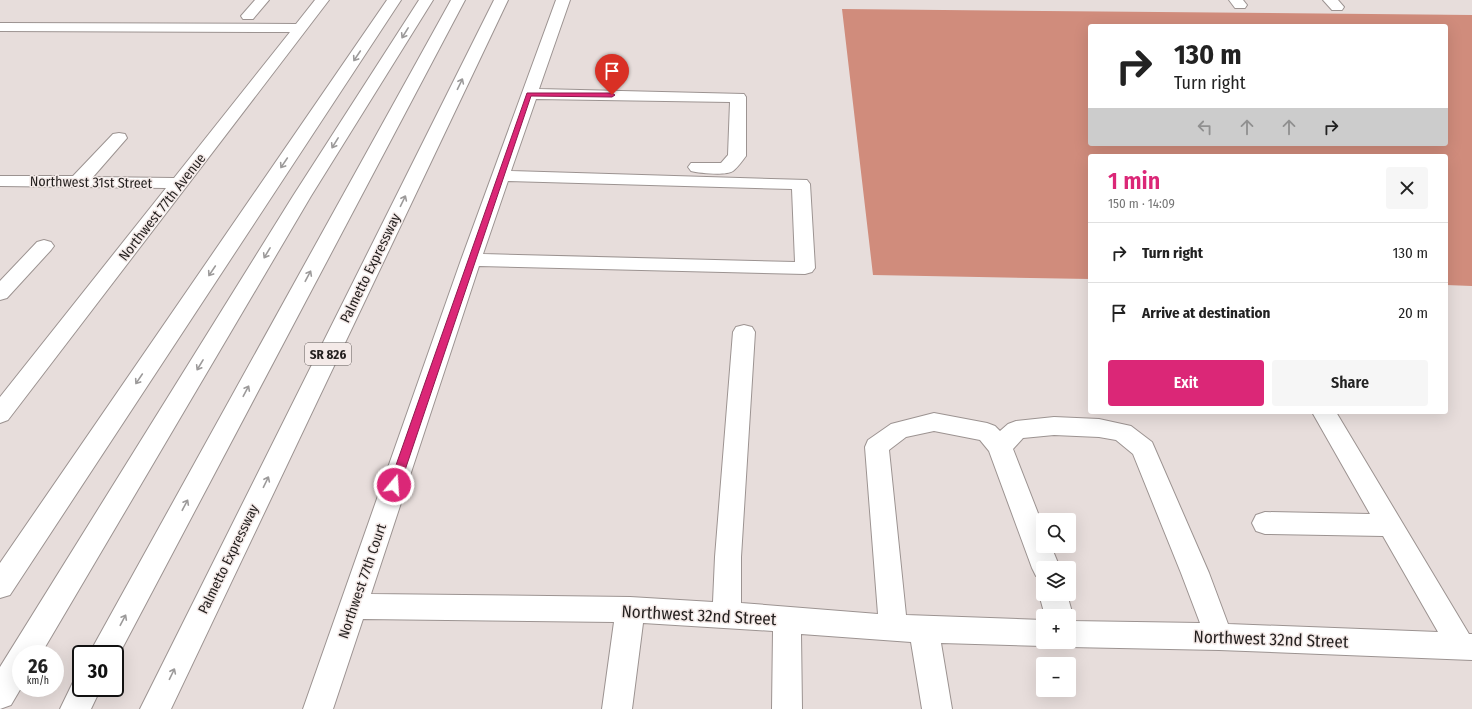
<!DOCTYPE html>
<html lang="en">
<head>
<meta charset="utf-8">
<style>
	body { margin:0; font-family:"Fira Sans Condensed",sans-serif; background:#f6f6f6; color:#222; height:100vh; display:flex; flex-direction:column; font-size:15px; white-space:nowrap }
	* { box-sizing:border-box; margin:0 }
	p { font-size:13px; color:#767676 }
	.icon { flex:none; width:22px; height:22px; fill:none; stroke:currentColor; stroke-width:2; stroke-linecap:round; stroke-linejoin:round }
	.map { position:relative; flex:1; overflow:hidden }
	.details { position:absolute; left:1088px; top:154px; width:360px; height:260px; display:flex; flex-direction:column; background:#fff; border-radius:4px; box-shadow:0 4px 16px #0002 }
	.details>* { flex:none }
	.guide { position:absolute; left:1088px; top:24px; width:360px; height:122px; border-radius:4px; box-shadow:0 4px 16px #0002; background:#fff; color:#222; overflow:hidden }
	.tools { position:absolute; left:1036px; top:513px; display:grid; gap:8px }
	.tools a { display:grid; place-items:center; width:40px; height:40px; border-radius:4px; background:#fff; box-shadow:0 4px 16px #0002; font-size:20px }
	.speed { position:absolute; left:12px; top:645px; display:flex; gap:8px; font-size:20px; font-weight:700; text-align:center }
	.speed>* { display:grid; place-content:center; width:52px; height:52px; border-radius:50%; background:#fff; box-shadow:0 4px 16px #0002; line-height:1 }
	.speed small { font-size:10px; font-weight:400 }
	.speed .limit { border:2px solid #111; border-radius:6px; background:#fff; color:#111 }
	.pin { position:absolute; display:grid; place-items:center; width:34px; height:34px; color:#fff; margin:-41px -17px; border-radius:50% 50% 50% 0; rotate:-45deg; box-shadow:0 0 4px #0007 }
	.pin .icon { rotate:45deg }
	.me { position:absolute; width:44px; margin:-22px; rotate:18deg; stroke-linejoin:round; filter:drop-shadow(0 0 3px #0008) }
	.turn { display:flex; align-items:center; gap:14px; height:84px; padding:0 20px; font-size:18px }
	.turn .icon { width:52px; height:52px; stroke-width:2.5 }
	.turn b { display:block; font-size:28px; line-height:34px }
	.lanes { display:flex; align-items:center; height:38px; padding:0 20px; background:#0003; justify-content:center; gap:20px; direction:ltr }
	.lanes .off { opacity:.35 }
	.round { display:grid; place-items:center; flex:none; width:42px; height:42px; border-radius:4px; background:#f6f6f6 }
	.overview { display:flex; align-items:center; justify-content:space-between; height:68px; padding:0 20px }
	h1 { font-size:24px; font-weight:600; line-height:30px; color:#db2777 }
	.action { display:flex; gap:8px; margin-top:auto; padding:8px 20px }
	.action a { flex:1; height:46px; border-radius:4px; background:#db2777; color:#fff; font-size:16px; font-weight:600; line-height:46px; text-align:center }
	.action a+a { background:#f6f6f6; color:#222 }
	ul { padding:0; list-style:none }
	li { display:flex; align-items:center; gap:12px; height:60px; padding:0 20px; border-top:1px solid #e0e0e0 }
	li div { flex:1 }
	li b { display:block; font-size:15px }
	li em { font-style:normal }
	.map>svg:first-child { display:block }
</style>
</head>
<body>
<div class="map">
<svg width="1472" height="709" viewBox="0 0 1472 709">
	<rect width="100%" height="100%" fill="#e7dddb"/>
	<path fill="#d08c7c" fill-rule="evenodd" d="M842,9l630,6v271l-26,-1v-129h-356v123l-217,-4zM1090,26h356v118h-356z"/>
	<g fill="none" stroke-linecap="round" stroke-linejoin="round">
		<defs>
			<path id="minor" d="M255,0h14l-16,19h-10l-2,-3z
				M315,0h14l-321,420 -8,3v-26l166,-209 -166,-2v-10h73l40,-42 6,-1 6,1 2,4 -34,39 81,1 116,-146 -290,-1v-8l296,1z
				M556,0h14l-31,89 205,5 2,3v59c-4,5 -8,11 -13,15 -7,5 -34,2 -42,0l-3,-4 3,-4h30l7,-8 2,-53 -194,-3 -25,72 296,9 3,4 5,84 -3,4 -7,2 -326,-8 -108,328 259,3 83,5 2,-45 18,-225 3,-5 8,-2 8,2 3,5 -14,225v46l137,11 -13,-167 3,-7 23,-16 43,-11 53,10 8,3 5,5 8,-7 8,-3 38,-4 45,2 32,7 21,16 57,131 19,51 210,8 -55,-96 -118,-2 -9,-3 -4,-8 4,-8 9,-3 105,2 -58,-102h24l133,222h3v26l-253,-10 -150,-3 -10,-4 10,-1v-26h-24l-6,-22 4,-8v8h24l6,22 -2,5 129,2 -19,-50 -48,-119 -17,-14 -17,-3 -45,-2 -31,3 -10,11 30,77v20h8l9,22h-17v11l-7,-3 -4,-8 -43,-117 -9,-11 -46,-9 -28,6 -17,13 17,165 137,5v22h10l-10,4 -102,-3 11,66h-30l-11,-67 -110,-8 1,75h-30l1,-78 -130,-8 -11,86h-30l12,-87 -251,-3 -30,90h-30l158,-449zM508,181l284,8 3,73 -312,-8z
				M1229,0h14l4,5 -2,3h-10z
				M1323,0h15l6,7 -2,3h-10z
				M44,240l7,2 3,4 -3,4 -44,48 -7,2v-19l37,-39z"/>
			<path id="highway" d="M387,0h14l-391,595 -10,3v-35z
				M419,0h14l-122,196 -270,458h-20v34l-10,17 -11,4v-42l293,-471z
				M451,0h14l-350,662v-8h-26z
				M494,0h14l-337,709h-31z
				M81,676v12h20l-10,21h-31l15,-31z"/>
		</defs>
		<use href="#minor" stroke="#9c9391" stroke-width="2"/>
		<use href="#highway" stroke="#9c9391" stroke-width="2"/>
		<use href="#minor" fill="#fff" fill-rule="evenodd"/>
		<use href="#highway" fill="#fff" fill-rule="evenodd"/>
	</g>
	<defs><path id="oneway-shaft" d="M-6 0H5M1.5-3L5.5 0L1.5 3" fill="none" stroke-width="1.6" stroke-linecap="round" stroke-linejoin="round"/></defs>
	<g stroke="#9c9a9a">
		<use href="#oneway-shaft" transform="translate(405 33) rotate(122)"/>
		<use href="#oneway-shaft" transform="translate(357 56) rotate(124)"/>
		<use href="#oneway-shaft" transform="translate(460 84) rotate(-64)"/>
		<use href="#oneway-shaft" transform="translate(335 143) rotate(122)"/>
		<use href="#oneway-shaft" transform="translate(284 163) rotate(124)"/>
		<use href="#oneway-shaft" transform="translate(403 201) rotate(-64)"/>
		<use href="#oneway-shaft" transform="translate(267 253) rotate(121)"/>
		<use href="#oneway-shaft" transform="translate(212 271) rotate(124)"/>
		<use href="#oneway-shaft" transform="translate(308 276) rotate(-62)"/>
		<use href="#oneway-shaft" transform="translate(200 365) rotate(121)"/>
		<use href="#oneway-shaft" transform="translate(139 379) rotate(124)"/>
		<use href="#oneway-shaft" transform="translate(246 391) rotate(-62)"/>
		<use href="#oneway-shaft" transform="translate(266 482) rotate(-64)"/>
		<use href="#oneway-shaft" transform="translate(185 505) rotate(-62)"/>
		<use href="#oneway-shaft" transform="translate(123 620) rotate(-62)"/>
		<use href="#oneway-shaft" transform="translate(172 674) rotate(-64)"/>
	</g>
	<path fill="#db2777" stroke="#8e194d" d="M527,93h85l3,2 -3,2 -81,-1 -131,389 -6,4 -3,-1 -2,-3z"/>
	<g text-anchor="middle" stroke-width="3" stroke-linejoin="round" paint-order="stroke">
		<rect fill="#f4eae8" stroke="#625c5b" stroke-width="1" x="305" y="343" width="46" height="22" rx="3"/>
		<g font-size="13" font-weight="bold" fill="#231f1e">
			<text x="328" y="359">SR 826</text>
		</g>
		<g font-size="14" fill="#231f1e" stroke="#f4eae8">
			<text transform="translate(91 182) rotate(1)" y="5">Northwest 31st Street</text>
			<text transform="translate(162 207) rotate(-52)" y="5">Northwest 77th Avenue</text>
			<text transform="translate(370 268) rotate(-64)" y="5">Palmetto Expressway</text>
			<text transform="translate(228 559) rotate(-64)" y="5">Palmetto Expressway</text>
			<text transform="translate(362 581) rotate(-71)" y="5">Northwest 77th Court</text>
		</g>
		<g font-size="17" fill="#231f1e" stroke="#f4eae8">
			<text transform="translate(699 615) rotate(3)" y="6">Northwest 32nd Street</text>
			<text transform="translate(1271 639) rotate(2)" y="6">Northwest 32nd Street</text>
		</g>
	</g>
</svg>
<div class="tools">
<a><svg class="icon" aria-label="search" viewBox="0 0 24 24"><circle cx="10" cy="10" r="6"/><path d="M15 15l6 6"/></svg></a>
<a><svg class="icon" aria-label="layers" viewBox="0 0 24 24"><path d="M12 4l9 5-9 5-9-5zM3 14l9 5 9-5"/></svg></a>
<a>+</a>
<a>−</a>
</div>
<div class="speed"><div>26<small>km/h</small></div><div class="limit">30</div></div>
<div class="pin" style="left:612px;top:95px;background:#d93025"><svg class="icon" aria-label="arrive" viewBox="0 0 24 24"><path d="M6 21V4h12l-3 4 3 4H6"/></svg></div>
<svg class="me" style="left:394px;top:485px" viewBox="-20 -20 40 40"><circle r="17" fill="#db2777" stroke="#fff" stroke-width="3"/><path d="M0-11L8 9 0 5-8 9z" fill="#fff"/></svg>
<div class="guide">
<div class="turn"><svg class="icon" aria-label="right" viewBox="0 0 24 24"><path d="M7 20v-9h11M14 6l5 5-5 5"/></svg><div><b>130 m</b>Turn right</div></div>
<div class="lanes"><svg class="icon off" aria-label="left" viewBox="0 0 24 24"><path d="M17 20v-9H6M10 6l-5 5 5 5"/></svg><svg class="icon off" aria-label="ahead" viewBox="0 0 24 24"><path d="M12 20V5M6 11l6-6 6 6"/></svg><svg class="icon off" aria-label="ahead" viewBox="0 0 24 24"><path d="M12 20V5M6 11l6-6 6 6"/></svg><svg class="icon" aria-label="right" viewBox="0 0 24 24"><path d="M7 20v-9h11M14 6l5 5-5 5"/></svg></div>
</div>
<section class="details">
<div class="overview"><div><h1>1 min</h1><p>150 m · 14:09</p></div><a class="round"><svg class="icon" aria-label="close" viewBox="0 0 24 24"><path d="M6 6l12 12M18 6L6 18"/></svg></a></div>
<ul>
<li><svg class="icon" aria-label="right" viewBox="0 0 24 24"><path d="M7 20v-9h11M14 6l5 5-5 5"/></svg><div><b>Turn right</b></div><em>130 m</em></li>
<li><svg class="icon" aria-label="arrive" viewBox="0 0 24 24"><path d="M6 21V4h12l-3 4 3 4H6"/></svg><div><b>Arrive at destination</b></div><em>20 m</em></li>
</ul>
<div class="action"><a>Exit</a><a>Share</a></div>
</section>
</div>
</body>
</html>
